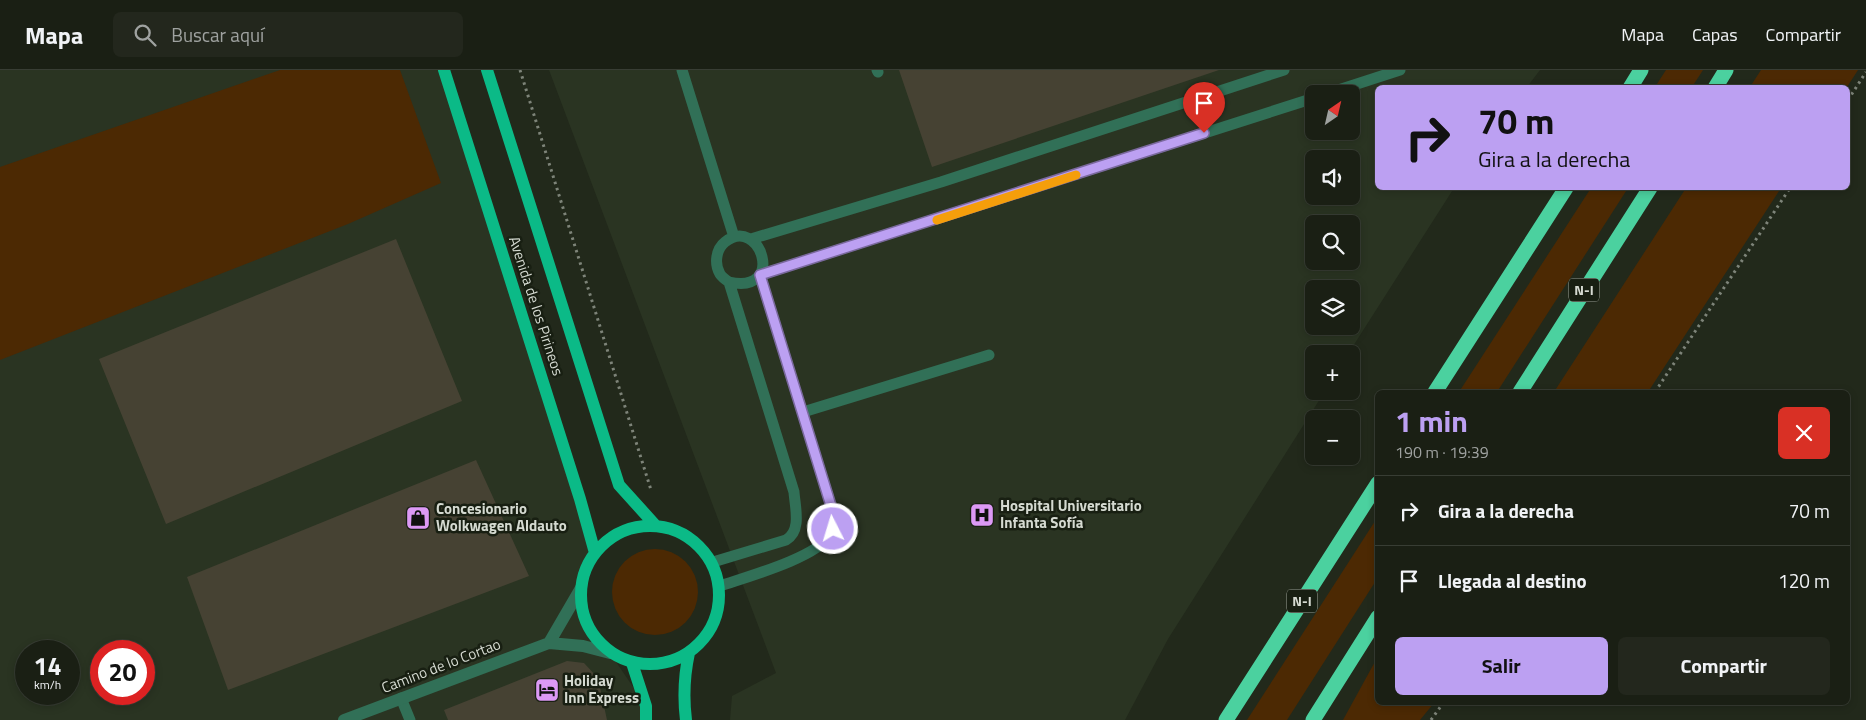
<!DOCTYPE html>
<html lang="es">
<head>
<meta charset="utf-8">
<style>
	body { margin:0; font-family:"Titillium Web",sans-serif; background:#23271d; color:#f1f3f6; height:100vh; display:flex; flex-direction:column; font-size:19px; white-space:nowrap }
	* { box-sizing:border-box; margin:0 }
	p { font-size:16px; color:#9fa2a0 }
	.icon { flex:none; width:28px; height:28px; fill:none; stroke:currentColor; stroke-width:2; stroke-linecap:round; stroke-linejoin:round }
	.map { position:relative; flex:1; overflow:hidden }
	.sheet { position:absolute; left:1375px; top:320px; width:475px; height:315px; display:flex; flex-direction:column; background:#1a1f14; border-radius:8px; box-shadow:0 2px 8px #0003,0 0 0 1px #383d34 }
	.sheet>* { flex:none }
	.top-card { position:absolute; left:1375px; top:15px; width:475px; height:105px; border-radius:8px; box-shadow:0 2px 8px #0003,0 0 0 1px #383d34; background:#bca0f2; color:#111; overflow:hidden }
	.needle { width:32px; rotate:34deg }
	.controls { position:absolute; left:1305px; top:15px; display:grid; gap:10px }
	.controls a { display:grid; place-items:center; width:55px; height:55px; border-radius:8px; background:#1a1f14; box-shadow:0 2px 8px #0003,0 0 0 1px #383d34; font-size:25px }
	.speed { position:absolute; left:15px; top:570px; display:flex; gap:10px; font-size:25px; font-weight:700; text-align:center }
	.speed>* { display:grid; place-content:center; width:65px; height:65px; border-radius:50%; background:#1a1f14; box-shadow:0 2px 8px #0003,0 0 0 1px #383d34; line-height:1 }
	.speed small { font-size:12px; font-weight:400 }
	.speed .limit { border:8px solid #d22; background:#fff; color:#111 }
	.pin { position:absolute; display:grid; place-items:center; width:42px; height:42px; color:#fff; margin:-51px -21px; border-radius:50% 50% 50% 0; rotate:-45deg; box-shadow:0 0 5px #0007 }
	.pin .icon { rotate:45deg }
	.me { position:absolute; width:55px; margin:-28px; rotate:355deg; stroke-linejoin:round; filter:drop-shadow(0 0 4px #0008) }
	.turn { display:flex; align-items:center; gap:18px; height:105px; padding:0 20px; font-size:22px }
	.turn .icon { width:65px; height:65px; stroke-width:2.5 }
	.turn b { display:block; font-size:35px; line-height:42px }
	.round { display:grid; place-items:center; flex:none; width:52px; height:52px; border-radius:8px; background:#23271d }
	.summary { display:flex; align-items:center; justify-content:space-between; height:85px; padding:0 20px }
	h1 { font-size:30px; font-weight:700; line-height:38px; color:#bca0f2 }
	.primary-button { display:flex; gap:10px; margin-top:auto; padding:10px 20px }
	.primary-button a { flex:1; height:58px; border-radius:8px; background:#bca0f2; color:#111; font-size:20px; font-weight:700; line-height:58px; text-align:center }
	.primary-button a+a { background:#23271d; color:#f1f3f6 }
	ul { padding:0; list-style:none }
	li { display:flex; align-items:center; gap:15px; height:70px; padding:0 20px; border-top:1px solid #383d34 }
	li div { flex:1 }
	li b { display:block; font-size:19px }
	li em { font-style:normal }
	header { display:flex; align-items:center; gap:30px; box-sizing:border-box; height:70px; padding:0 25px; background:#1a1f14; border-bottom:1px solid #383d34 }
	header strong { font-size:24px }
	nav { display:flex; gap:28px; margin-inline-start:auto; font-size:18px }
	.search { width:350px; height:45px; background:#23271d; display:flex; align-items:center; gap:12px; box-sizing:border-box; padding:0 18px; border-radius:8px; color:#9fa2a0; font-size:19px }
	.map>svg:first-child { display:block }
</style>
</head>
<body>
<header>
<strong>Mapa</strong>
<div class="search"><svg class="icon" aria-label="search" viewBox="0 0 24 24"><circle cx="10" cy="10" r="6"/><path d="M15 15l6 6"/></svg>Buscar aquí</div>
<nav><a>Mapa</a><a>Capas</a><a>Compartir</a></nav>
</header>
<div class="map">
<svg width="1866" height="650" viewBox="0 0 1866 650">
	<rect width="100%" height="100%" fill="#22291b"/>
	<path fill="#2a3422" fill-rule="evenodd" d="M0,0h442l153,483 -14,35 8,41 21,24 36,53v14h-646zM26,581h43v43h-43zM101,581h43v43h-43z
		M549,0h991l-13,17 -149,1v100h76l-106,166h-34v37h11l-157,248 -43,81h-395l2,-24 44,-23zM1314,24h37v37h-37zM1314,89h37v37h-37zM1314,154h37v37h-37zM1314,219h37v37h-37z"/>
	<path fill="#4c2903" d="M280,0h120l41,113 -93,41 -348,136v-193z
		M1666,0h37l-11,17h-37z
		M1761,0h97l-11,17h-97z
		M1591,118h37l-131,204h-38z
		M1686,118h95l-133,204h-94z
		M1377,448v61l-90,141h-40z
		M612 522a43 43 0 1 1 86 0a43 43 0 1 1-86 0Z
		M1377,588l1,44 56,1 -14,17h-77z"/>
	<path fill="#464233" d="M899,0h320l-287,97z
		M396,169l66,162 -296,123 -67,-165z
		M476,390l53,116 -301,114 -41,-113z
		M567,591l17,2 14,15 9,42h-159l-4,-10z"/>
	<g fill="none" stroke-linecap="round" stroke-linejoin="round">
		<path stroke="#7e8479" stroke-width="3" stroke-dasharray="2.5 4" stroke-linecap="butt" d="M520,0l131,420
			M1848,30l18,-28
			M1655,322l135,-204
			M1431,650l13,-18"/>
		<path stroke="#317057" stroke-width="11" d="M682,0l52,167
			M877,0l1,2
			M1326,24l74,-24
			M751,169l190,-57 343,-112
			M803,342l186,-57
			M713,492l73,-22c16,-9 9,-33 8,-48l-65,-210c-3,-2 -7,-5 -9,-8 -6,-10 -4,-25 5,-32 35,-28 62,53 4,40
			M720,516c26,-9 96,-28 110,-51 5,-7 3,-17 2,-26l-72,-234 554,-177
			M401,628l9,22"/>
		<path stroke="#317057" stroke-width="12" d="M549,573l32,-55
			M344,650l205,-77 34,3 27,7"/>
		<path stroke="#0bba87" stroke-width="12" d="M444,0l136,429 15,54
			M487,0l132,415 37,41
			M581 525a69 69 0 1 1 138 0a69 69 0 1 1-138 0Z
			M632,593l14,43v14
			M686,650c-3,-24 -2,-44 3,-67"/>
		<path stroke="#4bd19f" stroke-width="15" d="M1630,18l11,-18
			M1715,18l11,-18
			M1435,322l131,-204
			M1520,322l130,-204
			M1226,650l152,-237
			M1313,650l65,-103"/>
	</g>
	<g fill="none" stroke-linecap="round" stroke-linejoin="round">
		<defs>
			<path id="route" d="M833,459l-1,-20 -72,-234 444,-142"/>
		</defs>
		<use href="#route" stroke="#7a689d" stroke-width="12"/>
		<use href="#route" stroke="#bca0f2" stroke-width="9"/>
		<path stroke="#f59e0b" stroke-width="9" d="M937,150l139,-45"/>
	</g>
	<defs>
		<symbol id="hospital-square" viewBox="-11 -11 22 22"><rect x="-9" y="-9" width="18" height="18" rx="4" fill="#dc99f5" stroke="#181f12"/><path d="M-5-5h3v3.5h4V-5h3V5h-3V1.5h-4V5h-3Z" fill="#111"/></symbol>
		<symbol id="shop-square" viewBox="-11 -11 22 22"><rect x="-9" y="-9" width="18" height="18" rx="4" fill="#dc99f5" stroke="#181f12"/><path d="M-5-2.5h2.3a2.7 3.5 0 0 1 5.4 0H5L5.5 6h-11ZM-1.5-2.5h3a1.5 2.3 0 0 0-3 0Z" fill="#111"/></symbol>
		<symbol id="hotel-square" viewBox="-11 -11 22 22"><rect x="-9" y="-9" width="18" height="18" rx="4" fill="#dc99f5" stroke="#181f12"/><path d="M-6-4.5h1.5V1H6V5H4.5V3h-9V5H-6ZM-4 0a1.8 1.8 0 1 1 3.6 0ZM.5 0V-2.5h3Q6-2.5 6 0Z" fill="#111"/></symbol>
	</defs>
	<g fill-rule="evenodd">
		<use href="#hospital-square" x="968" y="431" width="28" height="28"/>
		<use href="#shop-square" x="404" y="434" width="28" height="28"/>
		<use href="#hotel-square" x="533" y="606" width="28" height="28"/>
	</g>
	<g text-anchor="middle" stroke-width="5" stroke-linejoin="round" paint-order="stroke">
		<g fill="#181f12" stroke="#9ca298" stroke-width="1">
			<rect x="1569" y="208.5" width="30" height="23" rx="4"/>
			<rect x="1287" y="519.5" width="30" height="23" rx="4"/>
		</g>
		<g font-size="14" font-weight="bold" fill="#d5dad1">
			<text x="1584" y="225">N-I</text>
			<text x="1302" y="536">N-I</text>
		</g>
		<g font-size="15" fill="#d5dad1" stroke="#181f12">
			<text transform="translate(536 236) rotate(72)" y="5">Avenida de los Pirineos</text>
			<text transform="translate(441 596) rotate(-21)" y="5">Camino de lo Cortao</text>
		</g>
		<g font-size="15" font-weight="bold" fill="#d5dad1" stroke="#181f12" text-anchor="start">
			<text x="1000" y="441">Hospital Universitario<tspan x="1000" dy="17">Infanta Sofía</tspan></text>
			<text x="436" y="444">Concesionario<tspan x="436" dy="17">Wolkwagen Aldauto</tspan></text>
			<text x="564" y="616">Holiday<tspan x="564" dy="17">Inn Express</tspan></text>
		</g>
	</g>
</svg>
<div class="controls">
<a><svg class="needle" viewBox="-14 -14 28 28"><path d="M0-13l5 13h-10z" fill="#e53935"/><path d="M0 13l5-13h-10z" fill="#9fa2a0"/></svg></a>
<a><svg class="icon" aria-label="sound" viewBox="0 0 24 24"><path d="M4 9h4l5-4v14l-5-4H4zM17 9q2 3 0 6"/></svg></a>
<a><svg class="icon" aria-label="search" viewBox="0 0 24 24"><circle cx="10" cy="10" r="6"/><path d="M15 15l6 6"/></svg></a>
<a><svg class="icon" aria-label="layers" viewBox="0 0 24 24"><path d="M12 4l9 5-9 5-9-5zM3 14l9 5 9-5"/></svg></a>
<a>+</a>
<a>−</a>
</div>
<div class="speed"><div>14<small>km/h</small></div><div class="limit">20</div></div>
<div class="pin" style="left:1204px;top:63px;background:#d93025"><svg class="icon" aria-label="arrive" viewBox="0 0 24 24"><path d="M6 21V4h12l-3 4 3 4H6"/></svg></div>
<svg class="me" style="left:833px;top:459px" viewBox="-20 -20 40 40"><circle r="17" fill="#bca0f2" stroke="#fff" stroke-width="3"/><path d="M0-11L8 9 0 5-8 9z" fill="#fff"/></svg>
<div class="top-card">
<div class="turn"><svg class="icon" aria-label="right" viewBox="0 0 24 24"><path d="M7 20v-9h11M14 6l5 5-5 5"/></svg><div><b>70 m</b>Gira a la derecha</div></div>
</div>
<section class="sheet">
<div class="summary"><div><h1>1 min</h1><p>190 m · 19:39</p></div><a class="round" style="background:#d93025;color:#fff"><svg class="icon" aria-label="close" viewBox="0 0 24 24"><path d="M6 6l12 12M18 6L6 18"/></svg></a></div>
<ul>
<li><svg class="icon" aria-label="right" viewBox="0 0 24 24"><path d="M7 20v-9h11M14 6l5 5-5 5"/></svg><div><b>Gira a la derecha</b></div><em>70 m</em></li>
<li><svg class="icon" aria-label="arrive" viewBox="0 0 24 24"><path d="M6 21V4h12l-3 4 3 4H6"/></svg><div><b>Llegada al destino</b></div><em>120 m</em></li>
</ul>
<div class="primary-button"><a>Salir</a><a>Compartir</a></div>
</section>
</div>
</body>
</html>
